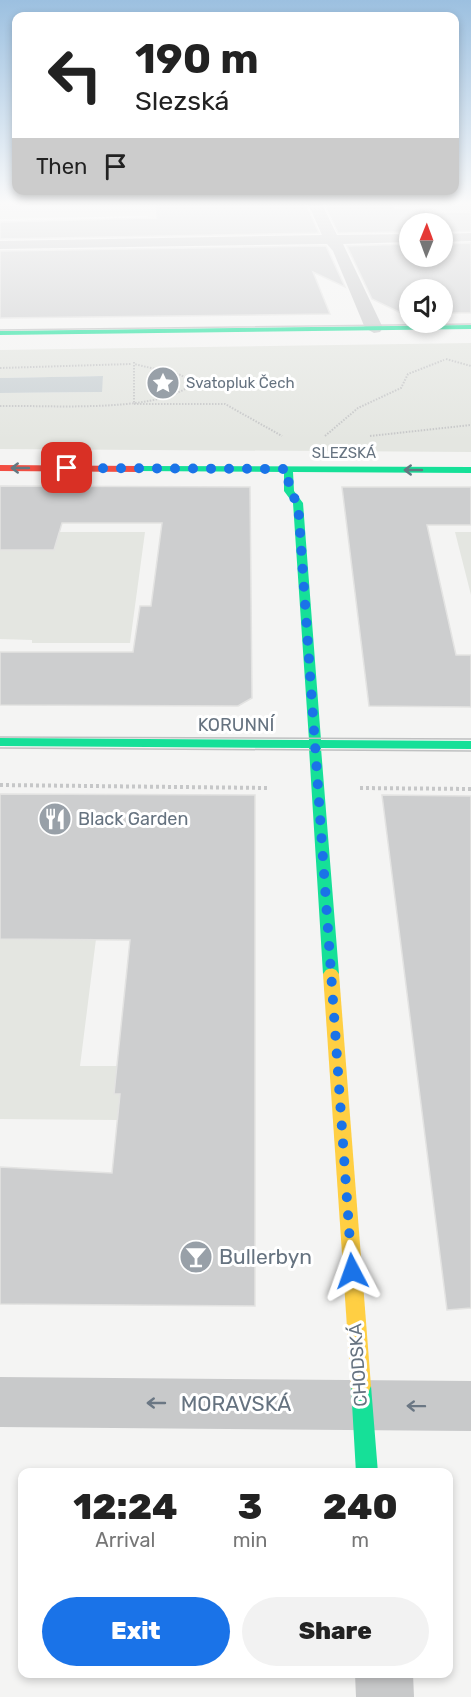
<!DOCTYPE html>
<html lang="en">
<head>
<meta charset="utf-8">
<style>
	body { margin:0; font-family:Rubik,sans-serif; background:#f2f2f2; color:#222; height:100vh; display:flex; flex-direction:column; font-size:22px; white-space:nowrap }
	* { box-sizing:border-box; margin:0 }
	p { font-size:20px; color:#767676 }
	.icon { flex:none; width:33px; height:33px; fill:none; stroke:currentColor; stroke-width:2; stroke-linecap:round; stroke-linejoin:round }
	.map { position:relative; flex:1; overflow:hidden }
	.panel { position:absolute; left:18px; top:1468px; width:435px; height:210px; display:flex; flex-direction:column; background:#fff; border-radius:12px; box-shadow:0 3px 9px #0003 }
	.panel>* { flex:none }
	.top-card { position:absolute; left:12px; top:12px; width:447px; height:183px; border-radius:12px; box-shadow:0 3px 9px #0003; background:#fff; color:#222; overflow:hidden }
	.needle { width:39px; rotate:1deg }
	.tools { position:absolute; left:399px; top:213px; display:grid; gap:12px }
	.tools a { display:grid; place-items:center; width:54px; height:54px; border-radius:50%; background:#fff; box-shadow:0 3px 9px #0003; font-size:30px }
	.pin { position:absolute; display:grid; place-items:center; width:51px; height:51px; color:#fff; margin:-26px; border-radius:12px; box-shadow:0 3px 9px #0006 }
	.me { position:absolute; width:66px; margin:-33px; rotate:356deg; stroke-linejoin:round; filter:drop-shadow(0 0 4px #0008) }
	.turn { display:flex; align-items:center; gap:21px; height:126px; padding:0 24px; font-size:27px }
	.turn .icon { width:78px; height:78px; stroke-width:2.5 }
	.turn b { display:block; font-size:42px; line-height:51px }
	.then { display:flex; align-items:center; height:57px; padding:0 24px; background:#0003; gap:12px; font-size:22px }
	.eta { display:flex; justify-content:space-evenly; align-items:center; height:102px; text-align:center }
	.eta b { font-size:36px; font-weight:800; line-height:42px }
	.cta { display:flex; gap:12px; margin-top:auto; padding:12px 24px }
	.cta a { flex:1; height:69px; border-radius:36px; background:#1a73e8; color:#fff; font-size:24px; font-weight:800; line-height:69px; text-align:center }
	.cta a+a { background:#f2f2f2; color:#222 }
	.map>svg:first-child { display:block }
</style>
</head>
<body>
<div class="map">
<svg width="471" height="1697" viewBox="0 0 471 1697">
	<rect width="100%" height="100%" fill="#f4f4f3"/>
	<path fill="#e4e6e1" d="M0,204h155l1,4 12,-2v-2h24l1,12h-38l-1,3 -8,-3 -146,3z
		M396,204h75v7l-70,1z
		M471,343v109l-471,-3v-56l101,-1 2,-16 -103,2v-28z
		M59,532h86l-15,111h-98v-3l-32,-1v-89h54z
		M455,532h16v63z
		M0,939h96l-16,127h38l-4,28h6l-3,26 -117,-1z"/>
	<path fill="#cbd2d5" d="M103,376l-1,16 -102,1v-15z"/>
	<path fill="#cdcecf" stroke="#e3e3e2" stroke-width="1.5" d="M155,204h151l13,29 -319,6v-17l156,-4z
		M324,204h68l3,5 29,-1 3,5 44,-1v19l-29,1v-8h-32v8l-72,1z
		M471,243v70h-29v-23h-32v24h-7l-31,-15 -25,-53 63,-2v12h32v-12z
		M326,246l19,41 -32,-15 17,42 -330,4v-67z
		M0,486l250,1 2,211 -14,8 -238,-1v-53h133l7,-46h11l11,-83h-100l-8,27h-54z
		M342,487h129v38h-44l29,130h15v52l-102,-1z
		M0,794l255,1v511l-255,-2v-137l112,6 8,-79h-6l16,-154 -130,-1z
		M382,795l89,1v512l-24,2z"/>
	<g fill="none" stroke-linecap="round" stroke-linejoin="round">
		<path stroke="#c6c7c8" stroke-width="2" stroke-dasharray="1.5 1.5" stroke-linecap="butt" d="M446,359l25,7
			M134,362v42h91l57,32
			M0,368l131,-4
			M0,406c47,-1 151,7 188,-19v-7l-7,-5 -47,-11
			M325,436l33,-28 43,-20 7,-14 36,-14
			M370,436l101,-11"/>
		<path stroke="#c6c7c8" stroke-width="4" stroke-dasharray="3 3" stroke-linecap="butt" d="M0,785l268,3
			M360,788l111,1"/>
		<path fill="#c8c9ca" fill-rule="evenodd" d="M308,204h14l15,31 73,-1v8l-67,2 40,84 -3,4 -6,1 -9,-5 -32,-77 -6,-7 -327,5v-8l322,-6z
			M471,233v8l-29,1v-8z
			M0,1377l471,4v50l-471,-4z
			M355,1674h58l1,23h-58z"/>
		<path fill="#16e098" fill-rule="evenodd" d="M471,325v4l-471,6v-4z
			M138,466l333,1v6l-178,-1 1,19 9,12 18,237 150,1v8l-150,-1 18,226 -3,4h-10l-3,-4 -14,-226 -309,-2v-8l309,2 -16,-237 -9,-12v-19l-149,-1 -1,-2z
			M361,1376l7,3 3,7 7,87h-22l-5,-87 3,-7z"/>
		<path fill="#ffcf43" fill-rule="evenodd" d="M331,968l5,2 3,4 32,412 -3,7 -7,3 -7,-3 -3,-7 -28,-412 3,-4z"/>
		<path fill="#f24e42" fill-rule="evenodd" d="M0,465l138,1 4,3 -4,3 -138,-1z"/>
		<path stroke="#bfc0c1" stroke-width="1.5" d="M0,330l471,-6
			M0,737l471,2
			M0,748l471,3"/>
	</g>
	<defs><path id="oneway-shaft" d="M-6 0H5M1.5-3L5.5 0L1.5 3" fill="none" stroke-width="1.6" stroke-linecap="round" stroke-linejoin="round" transform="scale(1.5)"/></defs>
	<g stroke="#627881">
		<use href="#oneway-shaft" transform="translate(20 468) rotate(-180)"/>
		<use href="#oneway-shaft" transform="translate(413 470) rotate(-180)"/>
	</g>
	<g stroke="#6b7784">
		<use href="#oneway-shaft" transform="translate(156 1403) rotate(-180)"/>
		<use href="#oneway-shaft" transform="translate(416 1406) rotate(-179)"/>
	</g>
	<linearGradient id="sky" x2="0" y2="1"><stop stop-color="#9cc0e0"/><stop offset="0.46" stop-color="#fafafa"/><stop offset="1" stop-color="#fafafa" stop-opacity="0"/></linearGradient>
	<rect width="471" height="441" fill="url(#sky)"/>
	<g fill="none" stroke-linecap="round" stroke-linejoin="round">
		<path stroke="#1a73e8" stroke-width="10" stroke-dasharray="0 18" d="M67,468l221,1 1,22 9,12 54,768"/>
	</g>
	<defs>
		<symbol id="sight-disc" viewBox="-11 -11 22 22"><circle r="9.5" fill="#98a0a8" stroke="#fff"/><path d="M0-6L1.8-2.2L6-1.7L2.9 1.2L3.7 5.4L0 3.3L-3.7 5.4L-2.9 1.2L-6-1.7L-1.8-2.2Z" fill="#fff"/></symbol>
		<symbol id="restaurant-disc" viewBox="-11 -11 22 22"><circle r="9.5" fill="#98a0a8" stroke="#fff"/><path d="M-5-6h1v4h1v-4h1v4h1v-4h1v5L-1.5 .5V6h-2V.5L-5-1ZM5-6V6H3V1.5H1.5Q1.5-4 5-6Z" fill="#fff"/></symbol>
		<symbol id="bar-disc" viewBox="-11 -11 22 22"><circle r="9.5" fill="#98a0a8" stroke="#fff"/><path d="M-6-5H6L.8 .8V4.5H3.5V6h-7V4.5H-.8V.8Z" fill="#fff"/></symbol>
	</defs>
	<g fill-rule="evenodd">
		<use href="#sight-disc" x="144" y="364" width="38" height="38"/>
		<use href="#restaurant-disc" x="36" y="800" width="38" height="38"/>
		<use href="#bar-disc" x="177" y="1238" width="38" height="38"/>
	</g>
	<g text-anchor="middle" stroke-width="6" stroke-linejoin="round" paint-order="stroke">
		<g font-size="15" fill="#667380" stroke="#fff" text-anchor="start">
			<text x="186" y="388">Svatopluk Čech</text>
		</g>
		<g font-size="15" fill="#667380" stroke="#fff">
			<text x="344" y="458">SLEZSKÁ</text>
		</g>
		<g font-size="18" fill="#667380" stroke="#fff">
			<text x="236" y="731">KORUNNÍ</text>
			<text transform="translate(358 1365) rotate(-94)" y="6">CHODSKÁ</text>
		</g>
		<g font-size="18" fill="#667380" stroke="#fff" text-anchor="start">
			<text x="78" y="825">Black Garden</text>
		</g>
		<g font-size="21" fill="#667380" stroke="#fff" text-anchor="start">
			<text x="219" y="1264">Bullerbyn</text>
		</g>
		<g font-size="21" fill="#667380" stroke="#fff">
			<text x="236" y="1411">MORAVSKÁ</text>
		</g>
	</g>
</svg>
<div class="tools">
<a><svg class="needle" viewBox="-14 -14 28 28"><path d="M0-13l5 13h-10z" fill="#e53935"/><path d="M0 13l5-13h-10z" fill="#767676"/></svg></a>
<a><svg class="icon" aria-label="sound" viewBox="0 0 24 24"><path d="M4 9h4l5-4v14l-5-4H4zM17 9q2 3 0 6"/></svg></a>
</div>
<div class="pin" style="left:67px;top:468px;background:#d93025"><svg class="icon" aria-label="arrive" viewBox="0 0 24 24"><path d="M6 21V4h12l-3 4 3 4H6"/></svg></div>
<svg class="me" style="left:352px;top:1271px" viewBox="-20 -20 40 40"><path d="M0-17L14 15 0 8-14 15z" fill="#1a73e8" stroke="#fff" stroke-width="4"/></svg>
<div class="top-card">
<div class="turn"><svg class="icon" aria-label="left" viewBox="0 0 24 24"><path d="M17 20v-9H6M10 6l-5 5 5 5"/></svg><div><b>190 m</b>Slezská</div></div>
<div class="then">Then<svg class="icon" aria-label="arrive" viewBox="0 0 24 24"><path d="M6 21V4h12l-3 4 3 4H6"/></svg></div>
</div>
<section class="panel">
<div class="eta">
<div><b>12:24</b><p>Arrival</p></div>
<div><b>3</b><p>min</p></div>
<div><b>240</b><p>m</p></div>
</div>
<div class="cta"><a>Exit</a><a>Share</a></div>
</section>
</div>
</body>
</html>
